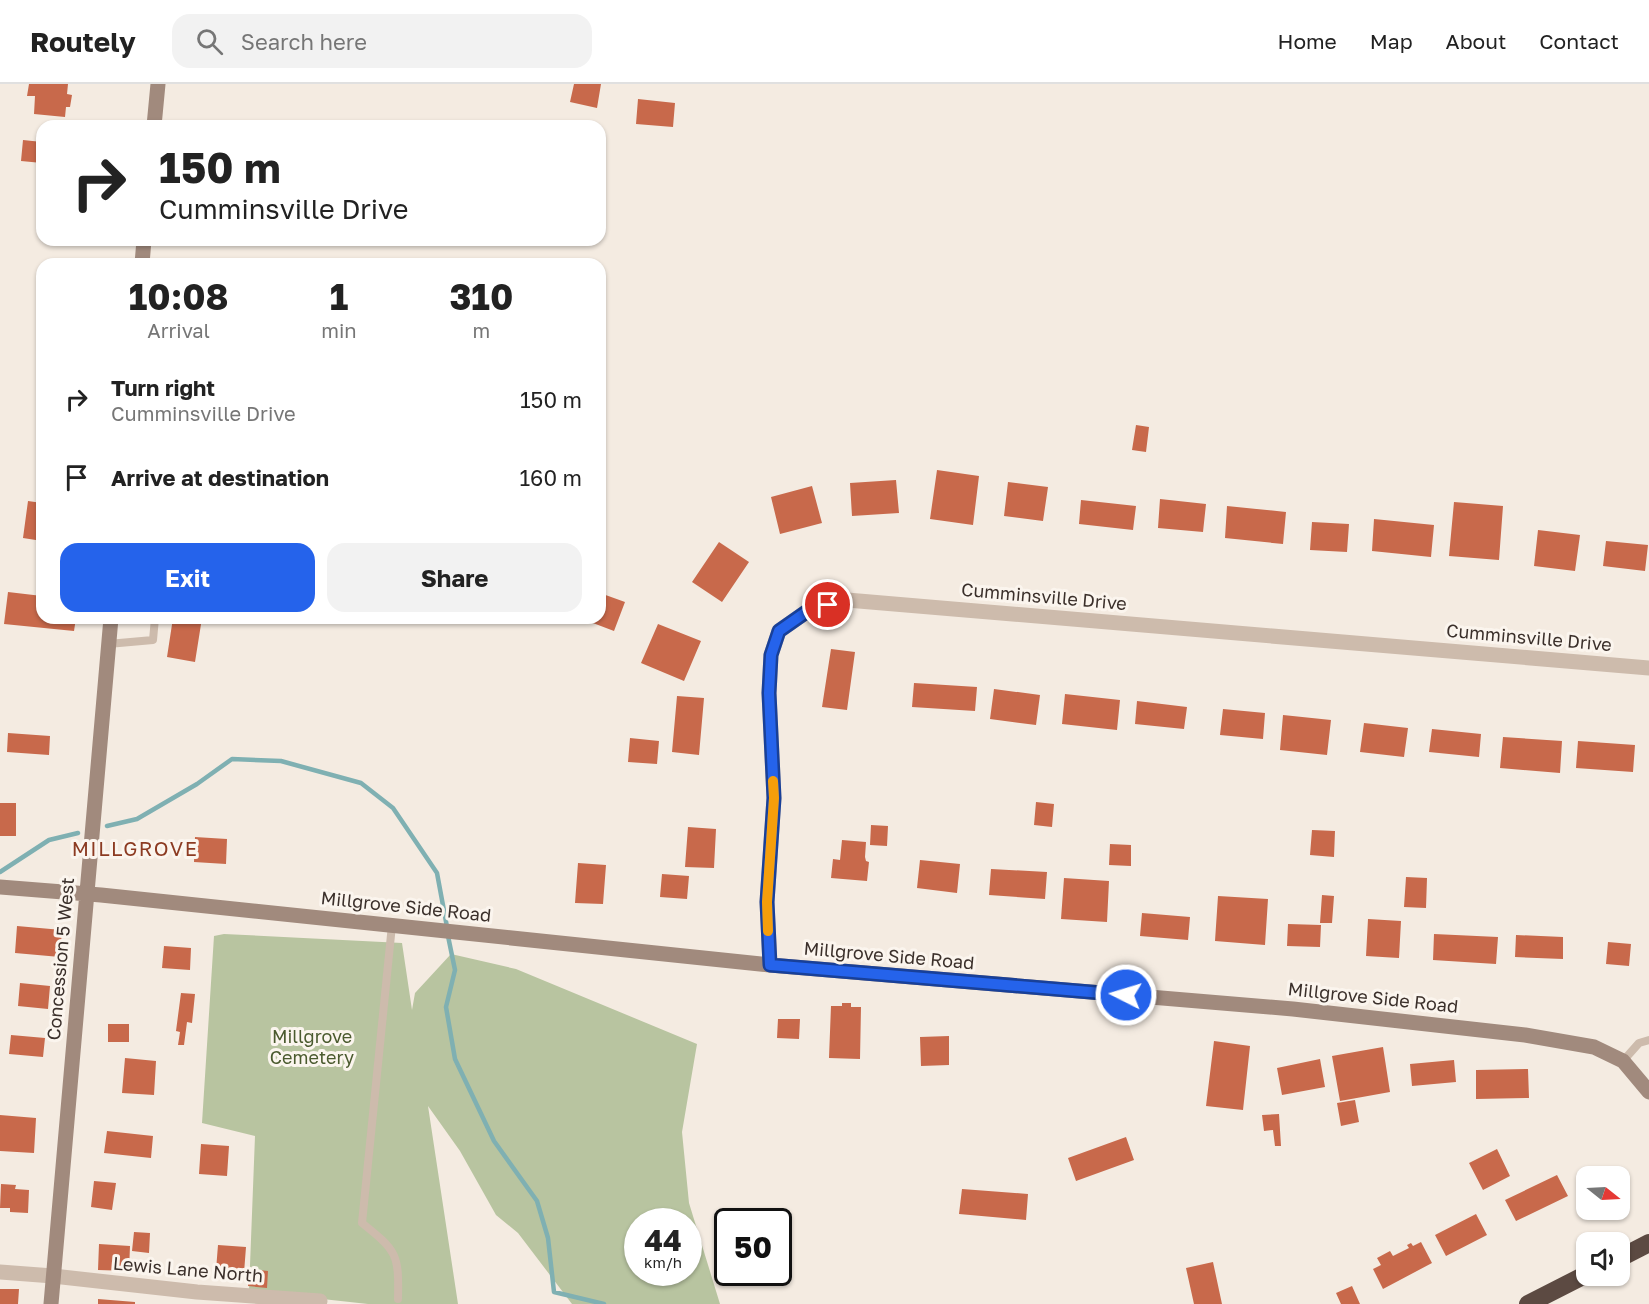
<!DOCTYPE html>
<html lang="en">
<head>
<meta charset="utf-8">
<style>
	body { margin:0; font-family:"Golos Text",sans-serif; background:#f2f2f2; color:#222; height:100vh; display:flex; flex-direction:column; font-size:22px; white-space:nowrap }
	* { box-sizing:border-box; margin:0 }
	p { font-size:20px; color:#767676 }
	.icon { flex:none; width:33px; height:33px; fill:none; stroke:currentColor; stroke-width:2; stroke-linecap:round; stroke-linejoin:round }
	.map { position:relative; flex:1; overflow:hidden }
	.sheet { position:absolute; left:36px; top:174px; width:570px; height:366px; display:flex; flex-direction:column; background:#fff; border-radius:18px; box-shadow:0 2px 4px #0004 }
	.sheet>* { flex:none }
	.hud { position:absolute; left:36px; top:36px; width:570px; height:126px; border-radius:18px; box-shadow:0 2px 4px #0004; background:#fff; color:#222; overflow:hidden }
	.needle { width:39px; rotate:108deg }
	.buttons { position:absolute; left:1576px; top:1082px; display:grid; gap:12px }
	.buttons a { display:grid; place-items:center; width:54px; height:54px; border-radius:12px; background:#fff; box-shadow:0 2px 4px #0004; font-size:30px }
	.speed { position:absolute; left:624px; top:1124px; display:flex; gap:12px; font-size:30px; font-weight:700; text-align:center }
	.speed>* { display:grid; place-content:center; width:78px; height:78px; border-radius:50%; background:#fff; box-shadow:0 2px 4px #0004; line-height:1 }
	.speed small { font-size:15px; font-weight:400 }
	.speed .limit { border:3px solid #111; border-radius:9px; background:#fff; color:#111 }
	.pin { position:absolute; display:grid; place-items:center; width:51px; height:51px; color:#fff; margin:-26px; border:3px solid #fff; border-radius:50%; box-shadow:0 2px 6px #0007 }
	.me { position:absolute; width:66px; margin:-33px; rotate:275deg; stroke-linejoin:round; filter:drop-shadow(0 0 4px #0008) }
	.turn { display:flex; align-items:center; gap:21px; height:126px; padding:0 24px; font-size:27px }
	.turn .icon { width:78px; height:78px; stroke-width:2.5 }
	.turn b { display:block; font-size:42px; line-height:51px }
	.eta { display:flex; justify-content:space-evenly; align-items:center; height:102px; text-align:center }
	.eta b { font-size:36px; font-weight:700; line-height:42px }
	.cta { display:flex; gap:12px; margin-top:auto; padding:12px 24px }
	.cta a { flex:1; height:69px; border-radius:18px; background:#2563eb; color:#fff; font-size:24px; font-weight:700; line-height:69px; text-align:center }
	.cta a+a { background:#f2f2f2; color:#222 }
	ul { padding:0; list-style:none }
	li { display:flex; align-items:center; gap:18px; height:78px; padding:0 24px }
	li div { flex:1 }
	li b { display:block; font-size:22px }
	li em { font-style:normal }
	header { display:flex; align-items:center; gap:36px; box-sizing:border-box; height:84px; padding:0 30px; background:#fff; border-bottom:2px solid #e0e0e0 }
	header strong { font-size:28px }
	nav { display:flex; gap:33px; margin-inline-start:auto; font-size:21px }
	.search { width:420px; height:54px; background:#f2f2f2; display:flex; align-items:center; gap:15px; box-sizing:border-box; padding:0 21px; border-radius:18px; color:#767676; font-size:22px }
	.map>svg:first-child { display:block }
</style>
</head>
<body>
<header>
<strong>Routely</strong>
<div class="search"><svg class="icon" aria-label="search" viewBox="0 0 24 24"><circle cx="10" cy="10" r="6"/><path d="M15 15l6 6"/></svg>Search here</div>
<nav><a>Home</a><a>Map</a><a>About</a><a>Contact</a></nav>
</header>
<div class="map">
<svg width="1649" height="1220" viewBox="0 0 1649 1220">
	<rect width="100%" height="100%" fill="#f4ebe1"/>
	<path fill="#b8c4a0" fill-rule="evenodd" d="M224,850l178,9 10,67 3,-17 36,-39 65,15 181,75 -15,88 7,71 31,101h-148l-54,-71 -22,-18 -36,-64 -32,-45 30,198h-90l-119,-13 6,-155 -53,-13 12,-187zM638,1137h50v51h-50z"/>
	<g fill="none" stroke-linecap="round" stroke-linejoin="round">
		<path stroke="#7fb0b2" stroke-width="4.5" d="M107,742l30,-7 60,-35 35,-25 49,2 80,22 32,25 44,65 10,54
			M0,788l49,-32 29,-7
			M448,852l7,34 -9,37 9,52 39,82 43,60 11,37 6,54 50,12"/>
	</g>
	<path fill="#c8694b" d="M29,0h39l-1,10 5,1 -2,12h-4l-1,10 -31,-3 1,-18h-8z
		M574,0h27l-4,24 -27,-6z
		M638,15l37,4 -2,24 -37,-3z
		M23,56l19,2v21l-21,-2z
		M1136,341l13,2 -3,25 -14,-2z
		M937,386l42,6 -6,49 -43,-6z
		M896,396l3,33 -47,3 -2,-33z
		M1008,398l40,5 -5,34 -39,-5z
		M812,402l10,37 -42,11 -9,-37z
		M1160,415l46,5 -3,28 -45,-4z
		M1081,416l55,6 -3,24 -54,-6z
		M28,417l14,2v38l-19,-3z
		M1454,418l49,4 -4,54 -50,-4z
		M1227,422l59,6 -3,32 -58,-6z
		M1374,435l60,6 -3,32 -59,-6z
		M1312,438l37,2 -2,28 -37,-2z
		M1538,446l42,5 -5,36 -41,-5z
		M1606,457l42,4 -3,26 -42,-5z
		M719,458l30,20 -27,40 -30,-20z
		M8,508l34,4v22h34l-2,13 -70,-7z
		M600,509l25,9 -11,29 -29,-11v-2h15z
		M173,534h29l-7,44 -28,-5z
		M658,540l43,17 -17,40 -43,-18z
		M831,565l24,3 -8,58 -25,-3z
		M914,599l63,4 -2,24 -63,-4z
		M994,605l46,6 -4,30 -46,-6z
		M1065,610l55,6 -3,30 -55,-6z
		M677,612l27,2 -5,57 -27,-3z
		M1137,617l50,6 -3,22 -49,-5z
		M1223,625l42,4 -2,26 -43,-4z
		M1283,631l48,5 -4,35 -47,-5z
		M1364,639l44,5 -4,29 -44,-5z
		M1432,645l49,5 -2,23 -50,-5z
		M8,649l42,3 -1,19 -42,-3z
		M1503,653l59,4 -2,32 -60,-5z
		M630,654l29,3 -2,23 -29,-2z
		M1578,657l57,4 -2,27 -57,-4z
		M1036,718l18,2 -2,23 -18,-2z
		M0,719h16v33h-16z
		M871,741l17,1 -1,20 -17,-1z
		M688,743l28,2 -2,39 -29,-1z
		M1312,746l23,1 -1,26 -24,-2z
		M195,753l32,2 -1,25 -32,-2z
		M842,756l24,2 -1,15 1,4 3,1 -2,19 -36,-3 2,-19 7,1z
		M1110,760l21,1v21l-22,-1z
		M920,776l40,4 -3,29 -40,-5z
		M578,779l28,2 -3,39 -28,-1z
		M991,785l56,3 -2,27 -56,-4z
		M662,790l27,2 -2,23 -27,-2z
		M1406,793l21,1 -1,30 -22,-1z
		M1064,794l45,3 -2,41 -46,-3z
		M1322,811l12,1 -2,27h-12z
		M1218,812l50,3 -3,46 -50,-4z
		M1142,829l48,4 -2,23 -48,-4z
		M1368,835l33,2 -2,37 -33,-2z
		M1288,840l33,1 -1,22 -33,-1z
		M17,842l45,4 -2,27 -45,-4z
		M1434,850l64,3 -2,27 -63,-4z
		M1516,851l47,2v22l-48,-2z
		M1608,858l23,2 -2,22 -23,-2z
		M164,862l27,2 -1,22 -28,-2z
		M20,899l30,3 -2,23 -30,-3z
		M181,909l14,1 -3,29 -5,-1 -3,23h-6l2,-13 -4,-1z
		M842,919h9v4h10l-1,52 -31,-1 2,-52h11z
		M778,935h22l-1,20 -22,-1z
		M108,940h21v18h-21z
		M11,951l34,3 -2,19 -34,-3z
		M949,952v29l-28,1 -1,-29z
		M1214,957l36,5 -7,64 -37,-4z
		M1383,963l7,45 -50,9 -8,-45z
		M125,974l31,3 -2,34 -32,-2z
		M1320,975l5,28 -43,8 -5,-27z
		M1454,976l2,22 -44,4 -2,-22z
		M1528,985l1,29 -53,1v-29z
		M1355,1016l4,22 -18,4 -4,-23z
		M1279,1030l2,32h-6l-2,-16 -9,1 -2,-16z
		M0,1031l36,3 -2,35 -34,-2z
		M107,1047l46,5 -2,22 -47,-5z
		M1126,1053l8,23 -58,21 -8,-23z
		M201,1060l28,2 -2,30 -28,-2z
		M1497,1065l13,27 -27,14 -14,-27z
		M1557,1091l11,21 -52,25 -11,-21z
		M94,1097l22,2 -4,27 -21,-3z
		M1,1100l15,1 -1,4 14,1 -1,23 -18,-1v-4h-10z
		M962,1105l66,5 -2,26 -67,-6z
		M1476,1130l11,21 -41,21 -11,-21z
		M134,1148l16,1 -1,20 -17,-2z
		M1421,1158l11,21 -49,26 -10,-20 8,-4 -4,-7 13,-7 3,5 16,-8 -2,-3 4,-2 2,3z
		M99,1160l31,2 -1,25 -31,-1z
		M218,1161l28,2 -2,26 -28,-3z
		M1213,1178l9,42h-28l-8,-36z
		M250,1185l18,2 -1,17 -19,-2z
		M1352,1202l8,18h-19l-5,-11z
		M0,1205h19l-1,15h-18z
		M98,1215l37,3v2h-37z"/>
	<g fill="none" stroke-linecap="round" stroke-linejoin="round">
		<path stroke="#cdbbac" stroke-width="8" d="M108,560l45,-4 2,-22
			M392,841l-30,298c35,28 37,31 36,76
			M1623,977l16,-18 10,-3"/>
		<path stroke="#cdbbac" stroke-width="15" d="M770,881l-3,-63 7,-104 -5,-105 2,-38 8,-24 30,-21 38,-10 802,68
			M0,1188l53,4 144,16 123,9"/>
		<path stroke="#a18a7d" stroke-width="15" d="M154,42l4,-42
			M142,180l2,-24
			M0,803l101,8 669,70 523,44 232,26 69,12 29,14 26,31
			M51,1220l60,-686"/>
		<path stroke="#5c4a42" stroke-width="18" d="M1620,1174l29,-15
			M1528,1220l59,-30"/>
	</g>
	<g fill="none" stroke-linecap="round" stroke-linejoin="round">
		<defs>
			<path id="route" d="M828,521l-19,5 -30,21 -8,24 -2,38 5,105 -7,104 3,63 356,30"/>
		</defs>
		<use href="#route" stroke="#184099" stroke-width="15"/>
		<use href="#route" stroke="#2563eb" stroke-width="10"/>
		<path stroke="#f59e0b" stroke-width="10" d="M768,847l-1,-29 7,-104 -1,-17"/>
	</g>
	<g text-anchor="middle" stroke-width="6" stroke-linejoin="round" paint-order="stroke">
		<g font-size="18" fill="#3b302b" stroke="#fbf5ee">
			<text transform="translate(1044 513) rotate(5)" y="6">Cumminsville Drive</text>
			<text transform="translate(1529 554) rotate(5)" y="6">Cumminsville Drive</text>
			<text transform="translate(406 823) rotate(6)" y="6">Millgrove Side Road</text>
			<text transform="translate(889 872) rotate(5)" y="6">Millgrove Side Road</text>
			<text transform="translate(61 875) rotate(-85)" y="6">Concession 5 West</text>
			<text transform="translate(1373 914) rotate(6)" y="6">Millgrove Side Road</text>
			<text transform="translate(188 1186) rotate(5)" y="6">Lewis Lane North</text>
		</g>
		<g font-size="18" fill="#4a5a2e" stroke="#fbf5ee">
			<text x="312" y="959">Millgrove<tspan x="312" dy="21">Cemetery</tspan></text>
		</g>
		<g font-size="20" letter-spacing="1.5" fill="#8c3b22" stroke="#fbf5ee">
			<text x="135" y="772">MILLGROVE</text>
		</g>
	</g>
</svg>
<div class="buttons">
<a><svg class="needle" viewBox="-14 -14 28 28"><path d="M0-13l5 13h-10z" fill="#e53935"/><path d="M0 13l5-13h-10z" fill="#767676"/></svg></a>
<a><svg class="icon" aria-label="sound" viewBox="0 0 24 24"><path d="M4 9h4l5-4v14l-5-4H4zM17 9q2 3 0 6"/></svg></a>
</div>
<div class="speed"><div>44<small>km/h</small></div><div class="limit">50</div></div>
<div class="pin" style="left:828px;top:521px;background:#d93025"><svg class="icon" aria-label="arrive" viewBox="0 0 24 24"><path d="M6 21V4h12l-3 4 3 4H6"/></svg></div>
<svg class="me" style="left:1126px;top:911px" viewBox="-20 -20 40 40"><circle r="17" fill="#2563eb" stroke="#fff" stroke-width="3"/><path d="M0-11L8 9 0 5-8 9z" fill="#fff"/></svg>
<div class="hud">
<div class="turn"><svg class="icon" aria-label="right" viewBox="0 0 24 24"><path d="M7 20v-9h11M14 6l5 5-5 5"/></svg><div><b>150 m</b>Cumminsville Drive</div></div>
</div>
<section class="sheet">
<div class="eta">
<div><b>10:08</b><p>Arrival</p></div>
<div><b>1</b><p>min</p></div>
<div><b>310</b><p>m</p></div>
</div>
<ul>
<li><svg class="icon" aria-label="right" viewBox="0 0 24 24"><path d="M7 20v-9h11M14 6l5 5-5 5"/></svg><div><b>Turn right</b><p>Cumminsville Drive</p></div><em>150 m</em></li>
<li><svg class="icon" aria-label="arrive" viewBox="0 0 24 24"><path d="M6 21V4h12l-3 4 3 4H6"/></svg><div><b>Arrive at destination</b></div><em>160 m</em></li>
</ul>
<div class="cta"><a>Exit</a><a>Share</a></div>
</section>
</div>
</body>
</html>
